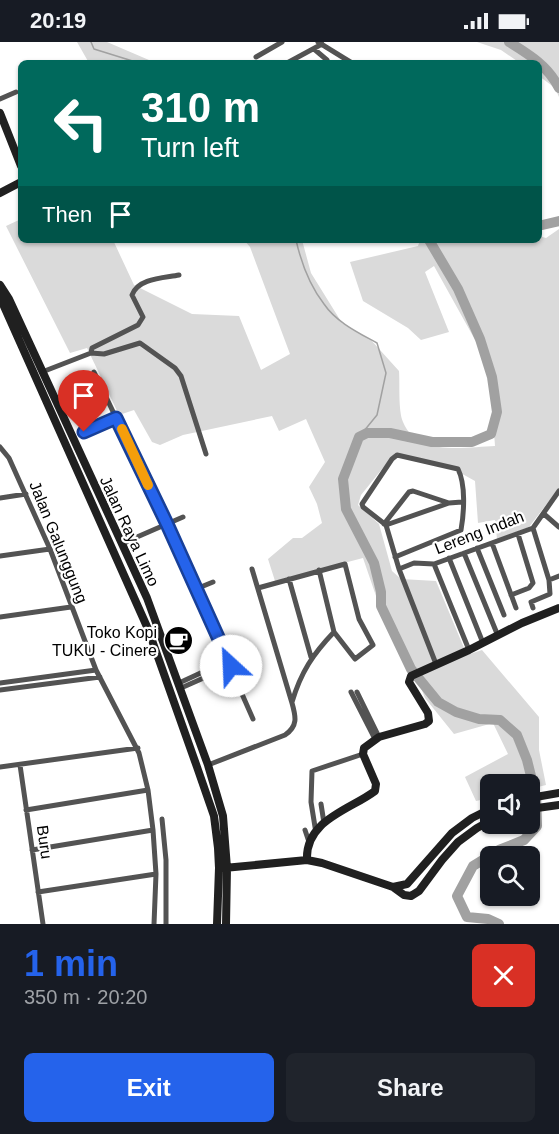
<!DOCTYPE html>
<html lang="en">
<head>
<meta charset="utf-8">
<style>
	body { margin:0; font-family:Arial,sans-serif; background:#20242c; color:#f1f3f6; height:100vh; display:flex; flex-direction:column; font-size:22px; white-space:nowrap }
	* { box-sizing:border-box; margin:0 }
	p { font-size:20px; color:#9ea1a6 }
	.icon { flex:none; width:33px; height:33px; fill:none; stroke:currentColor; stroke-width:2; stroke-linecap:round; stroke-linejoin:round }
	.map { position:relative; height:882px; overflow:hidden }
	.drawer { display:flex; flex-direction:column; background:#171b24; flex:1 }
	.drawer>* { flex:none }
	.guide { position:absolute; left:18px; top:18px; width:524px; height:183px; border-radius:9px; box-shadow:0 2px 4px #0004; background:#00695c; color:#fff; overflow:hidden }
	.tools { position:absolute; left:480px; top:732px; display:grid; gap:12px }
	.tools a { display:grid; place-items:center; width:60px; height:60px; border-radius:9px; background:#171b24; box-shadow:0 2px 4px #0004; font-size:30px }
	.pin { position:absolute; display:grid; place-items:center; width:51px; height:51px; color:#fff; margin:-62px -26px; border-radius:50% 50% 50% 0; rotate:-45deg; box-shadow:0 0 6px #0007 }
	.pin .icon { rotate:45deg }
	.me { position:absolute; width:66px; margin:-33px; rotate:335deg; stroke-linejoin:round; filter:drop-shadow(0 0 4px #0008) }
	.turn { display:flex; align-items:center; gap:21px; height:126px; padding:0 24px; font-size:27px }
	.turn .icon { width:78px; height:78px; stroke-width:2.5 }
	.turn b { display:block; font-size:42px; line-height:51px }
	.then { display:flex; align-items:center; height:57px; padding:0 24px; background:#0003; gap:12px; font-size:22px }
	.round { display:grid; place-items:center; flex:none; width:63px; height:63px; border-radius:9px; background:#20242c }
	.overview { display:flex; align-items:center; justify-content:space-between; height:102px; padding:0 24px }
	h1 { font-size:36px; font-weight:800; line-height:45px; color:#2563eb }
	.action { display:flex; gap:12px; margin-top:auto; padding:12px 24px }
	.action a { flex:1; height:69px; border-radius:9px; background:#2563eb; color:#fff; font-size:24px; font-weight:800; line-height:69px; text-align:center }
	.action a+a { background:#20242c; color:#f1f3f6 }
	.status { display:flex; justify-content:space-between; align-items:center; height:42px; padding:0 30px; background:#171b24; direction:ltr }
	.status svg { height:16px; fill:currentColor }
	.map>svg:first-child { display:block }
</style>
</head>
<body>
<div class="status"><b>20:19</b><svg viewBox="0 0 49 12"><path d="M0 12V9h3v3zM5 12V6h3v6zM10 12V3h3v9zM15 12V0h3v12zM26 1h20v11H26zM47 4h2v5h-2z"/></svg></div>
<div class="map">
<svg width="559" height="882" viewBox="0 0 559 882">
	<rect width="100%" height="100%" fill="#fff"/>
	<path fill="#dadada" d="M77,0h30l49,21h-67z
		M477,0h82v55l-4,-9 -16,-12 -1,-13h-18l-19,-13z
		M21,177v21h92l21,45 58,29 47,2 22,54 29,-16 -40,-107 -6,-7h58l9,33 31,50 29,17 28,31c1,13 -1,39 4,51 14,35 62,25 92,24l-6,-81 -55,-99 -9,6 24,60 -28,8 -13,-12 -45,-27 -13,-39 68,-16 2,-6h118l1,-4 7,2 13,-9v259l-30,39 -32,12 -2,-19 -17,3 -3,-42 -18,-10 -62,-18 -34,42 -3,10 21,19 13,47 9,8 35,2 31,74 15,-5 57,67v33l7,35 -16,4v-5h-40v14l-14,3 -11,-24 43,-23 -15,-31 -39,11 -29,-36 -27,-68 -10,1 -25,-73 -88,23 -7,-22 25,-21h9l20,-15 -5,-19 -8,-17 16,-25 -19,-43 -27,12 -7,-15 -89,19 -23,10 -8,-3 -18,-32 -15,5 -32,-67 -17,5 -64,-127z"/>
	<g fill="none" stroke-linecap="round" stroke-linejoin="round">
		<path stroke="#a1a1a1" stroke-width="1.5" d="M91,0l3,7 45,14
			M296,198c5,22 14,46 28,64 12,18 35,29 53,39l9,30 -9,42 -18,22"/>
		<path stroke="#a1a1a1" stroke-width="10" d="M509,0c21,13 39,24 50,46
			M538,184l21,-5
			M429,198l29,49 22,50 12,38 5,35 -6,22 -19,8h-40l-42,-9h-23l-8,4 -16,42 3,30 28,54 7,29v14l30,63 27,33 18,10 23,7 21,1 17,15 10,25 9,36 1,30 -13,14 -25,10 -26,16 -16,30 10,21 21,2 11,5"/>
		<path stroke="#535353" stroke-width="5" d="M318,0l34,21
			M314,7l13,11
			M256,15l26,-15
			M287,21l35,-19
			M0,57l16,-7
			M91,311l1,-5 46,-23 5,-8 -11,-22c6,-17 32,-17 47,-20
			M42,330l49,-19 13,1 36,-11 35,25 6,8 25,78
			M94,330l73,152 86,195
			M84,390l32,-14
			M0,405l9,11 41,91 46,121 43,83 9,37 5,40 3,44 -2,50
			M0,456l26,-4
			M544,472l15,13
			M384,482l25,-32 4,-1 36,12
			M386,483l63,-22 13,-1
			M137,495l46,-20
			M492,501l24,65
			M122,502l9,-4
			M477,506l27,67
			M464,511l34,83
			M0,514l50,-7
			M395,515l66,-27c3,-17 5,-45 -3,-61l-61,-14 -5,4 -30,45 1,3 23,18 13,44 37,95
			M449,516l34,85
			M434,522l35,86
			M399,527l15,-6 20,1 99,-36 26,-37
			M289,537l22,78
			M549,538l10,-4
			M258,546l87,-24 14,55 14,26 -18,14 -21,-27
			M196,547l17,-7
			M511,553l18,-7 4,-5 -15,-49
			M533,566l-2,-6 19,-8 -1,-14 -16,-52
			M0,575l71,-10
			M0,641l96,-13
			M179,641l69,-32 3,3v3l-70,31
			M0,648l100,-13
			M351,650l24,47
			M357,650l22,45
			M292,660c9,-30 21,-48 42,-70l-15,-62
			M20,723l23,159
			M208,723l77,-30c13,-9 11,-18 7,-32l-40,-134
			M0,725l138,-19
			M321,762l3,19
			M26,768l122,-20
			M162,777l4,41v64
			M305,788l4,12
			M316,791l-5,-31 1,-31 51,-17
			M32,808l121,-20
			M38,850l118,-18"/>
		<path stroke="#202020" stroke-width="8" d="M0,71l21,53
			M0,151l21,-11
			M0,243l9,14 138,299 61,167 15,51 4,52 -1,56
			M3,249l-1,11 146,327 49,138 17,49 4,32 1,20 -2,56
			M530,756l29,-5
			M530,767l29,-4
			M307,818c-2,-40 43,-50 68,-69l1,-7 -13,-30 1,-6 15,-11 46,-13 4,-3 -1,-8 -19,-31 2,-6 58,-26 53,-27 37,-15
			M224,826l83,-8 15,3 71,24 11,8 7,1 8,-5 23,-31 16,-18 19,-14 13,-7
			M393,845l14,-3 45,-51 20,-15 18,-9"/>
	</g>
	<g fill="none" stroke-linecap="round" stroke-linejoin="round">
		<defs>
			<path id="route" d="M84,390l32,-14 51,106 64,142"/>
		</defs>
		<use href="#route" stroke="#184099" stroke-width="15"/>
		<use href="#route" stroke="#2563eb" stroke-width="10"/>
		<path stroke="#f59e0b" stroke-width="10" d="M122,387l26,56"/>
	</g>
	<defs>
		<symbol id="cafe-disc" viewBox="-11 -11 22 22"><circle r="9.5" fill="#000" stroke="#fff"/><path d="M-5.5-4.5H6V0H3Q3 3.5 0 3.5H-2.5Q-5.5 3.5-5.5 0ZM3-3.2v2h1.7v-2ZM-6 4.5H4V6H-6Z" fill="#fff"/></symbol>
	</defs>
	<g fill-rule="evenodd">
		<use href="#cafe-disc" x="162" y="582" width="33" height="33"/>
	</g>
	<g text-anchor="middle" stroke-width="4.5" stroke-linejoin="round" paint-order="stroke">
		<g font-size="16" fill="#000" stroke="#fff">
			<text transform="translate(130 489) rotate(65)" y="6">Jalan Raya Limo</text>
			<text transform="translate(479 490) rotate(-21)" y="6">Lereng Indah</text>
			<text transform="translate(59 500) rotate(68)" y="6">Jalan Galunggung</text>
			<text transform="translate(45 800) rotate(82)" y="6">Buru</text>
		</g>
		<g font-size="16" fill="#000" stroke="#fff" text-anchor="end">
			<text x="157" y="596">Toko Kopi<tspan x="157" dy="18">TUKU - Cinere</tspan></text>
		</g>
	</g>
</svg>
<div class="tools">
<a><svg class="icon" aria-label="sound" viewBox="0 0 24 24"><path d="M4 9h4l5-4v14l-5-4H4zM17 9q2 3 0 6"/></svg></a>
<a><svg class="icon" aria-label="search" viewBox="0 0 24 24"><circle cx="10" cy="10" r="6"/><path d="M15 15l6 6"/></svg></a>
</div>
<div class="pin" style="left:84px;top:390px;background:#d93025"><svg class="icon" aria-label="arrive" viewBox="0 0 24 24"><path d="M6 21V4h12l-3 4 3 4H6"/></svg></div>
<svg class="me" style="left:231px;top:624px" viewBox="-20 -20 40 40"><circle r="19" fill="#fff"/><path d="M0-13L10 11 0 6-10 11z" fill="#2563eb"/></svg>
<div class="guide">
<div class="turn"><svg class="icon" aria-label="left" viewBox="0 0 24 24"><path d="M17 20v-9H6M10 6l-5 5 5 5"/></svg><div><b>310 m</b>Turn left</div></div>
<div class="then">Then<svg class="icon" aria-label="arrive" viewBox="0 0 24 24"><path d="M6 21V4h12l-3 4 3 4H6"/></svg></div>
</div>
</div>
<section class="drawer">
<div class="overview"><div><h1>1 min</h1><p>350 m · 20:20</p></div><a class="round" style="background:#d93025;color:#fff"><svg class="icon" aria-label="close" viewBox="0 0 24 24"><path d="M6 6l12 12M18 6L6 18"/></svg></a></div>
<div class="action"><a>Exit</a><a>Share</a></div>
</section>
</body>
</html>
